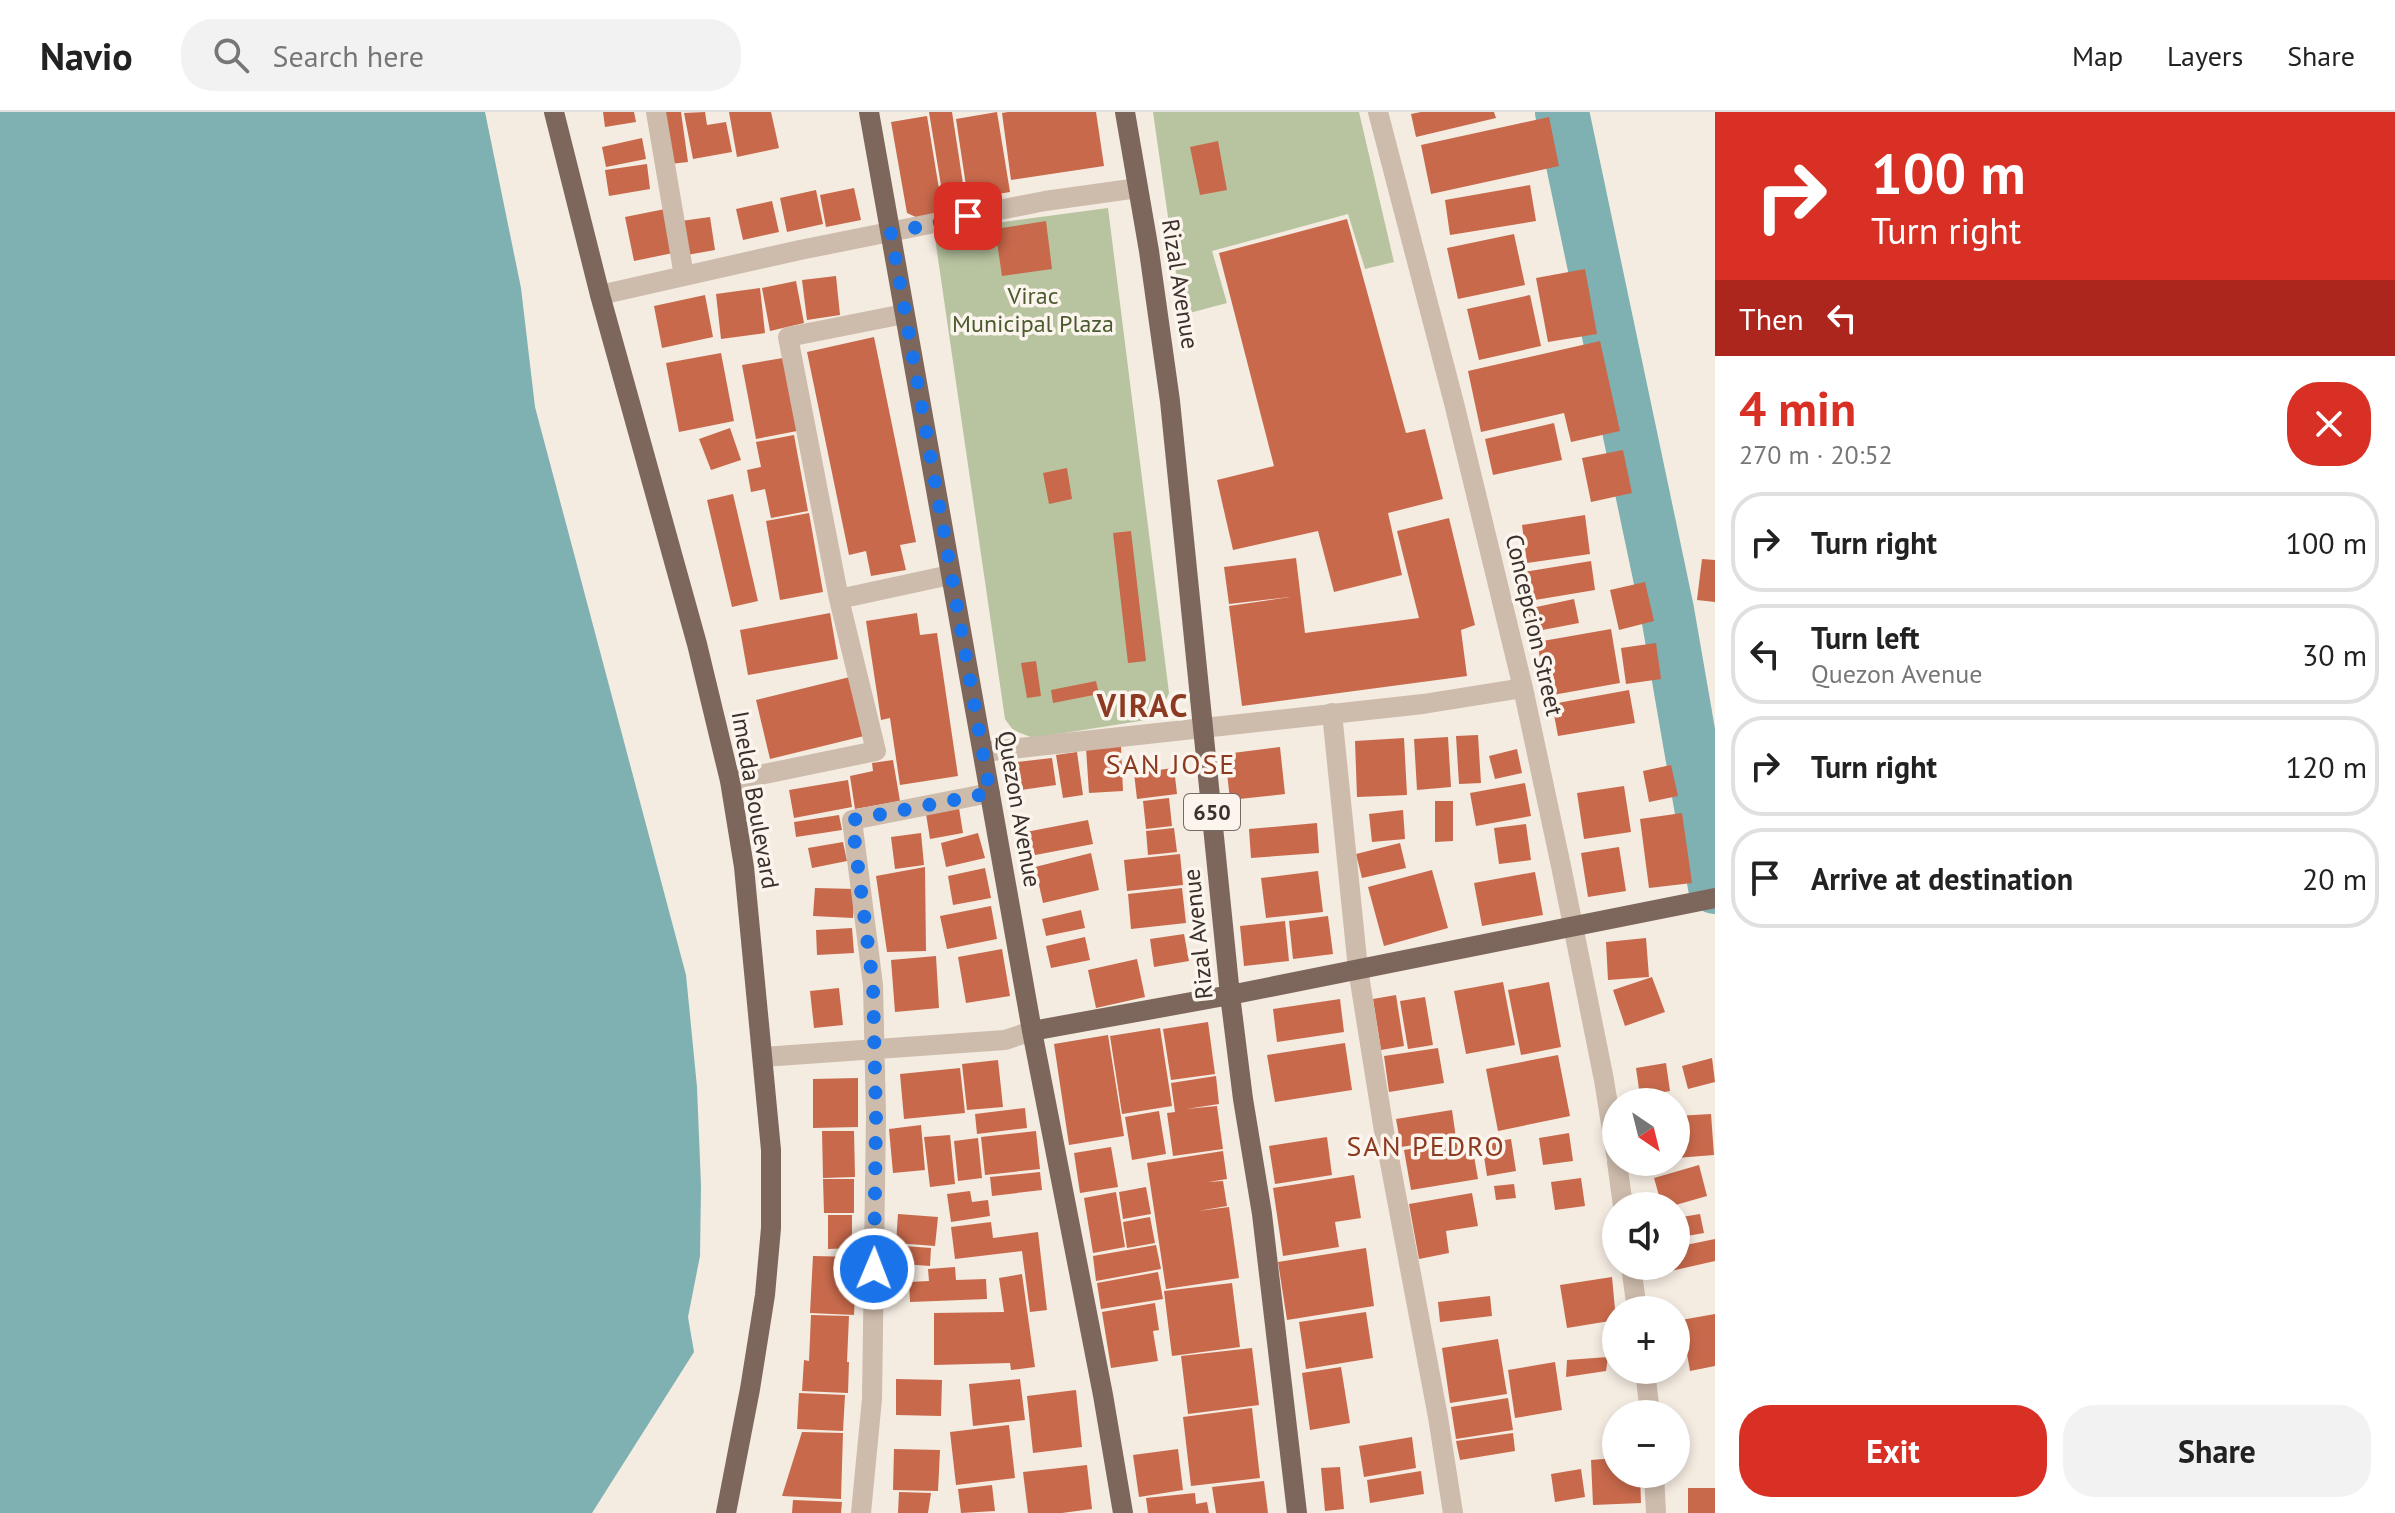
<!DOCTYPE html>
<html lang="en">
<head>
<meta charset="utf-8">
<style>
	body { margin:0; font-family:"PT Sans",sans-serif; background:#f2f2f2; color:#222; height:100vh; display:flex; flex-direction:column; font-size:30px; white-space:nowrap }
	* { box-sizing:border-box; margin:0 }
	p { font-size:26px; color:#767676 }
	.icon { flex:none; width:44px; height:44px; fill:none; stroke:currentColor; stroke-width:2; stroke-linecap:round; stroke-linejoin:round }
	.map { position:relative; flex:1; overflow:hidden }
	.sheet { display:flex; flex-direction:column; background:#fff; width:680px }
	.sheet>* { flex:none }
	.guide { background:#d93025; color:#fff; overflow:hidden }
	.needle { width:52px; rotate:145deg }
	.tools { position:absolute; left:1602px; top:976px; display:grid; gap:16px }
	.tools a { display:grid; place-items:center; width:88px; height:88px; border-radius:50%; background:#fff; box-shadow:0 4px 12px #0003; font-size:40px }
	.pin { position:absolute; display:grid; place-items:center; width:68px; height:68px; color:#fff; margin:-34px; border-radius:16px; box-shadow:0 4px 12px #0006 }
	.me { position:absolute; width:88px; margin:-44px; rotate:1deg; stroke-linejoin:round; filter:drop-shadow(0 0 6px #0008) }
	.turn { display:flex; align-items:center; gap:28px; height:168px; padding:0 24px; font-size:36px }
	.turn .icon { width:104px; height:104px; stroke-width:2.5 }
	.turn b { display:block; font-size:56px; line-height:68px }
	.then { display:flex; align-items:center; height:76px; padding:0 24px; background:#0003; gap:16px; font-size:30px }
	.round { display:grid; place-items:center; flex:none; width:84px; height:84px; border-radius:32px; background:#f2f2f2 }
	.summary { display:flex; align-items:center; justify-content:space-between; height:136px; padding:0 24px }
	h1 { font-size:48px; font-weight:800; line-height:60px; color:#d93025 }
	.action { display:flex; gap:16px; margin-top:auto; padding:16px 24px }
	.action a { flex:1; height:92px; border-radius:32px; background:#d93025; color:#fff; font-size:32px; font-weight:800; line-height:92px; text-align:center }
	.action a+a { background:#f2f2f2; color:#222 }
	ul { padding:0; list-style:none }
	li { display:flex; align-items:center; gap:24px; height:100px; margin:0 16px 12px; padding:0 8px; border:4px solid #e0e0e0; border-radius:32px }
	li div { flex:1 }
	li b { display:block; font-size:30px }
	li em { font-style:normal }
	header { display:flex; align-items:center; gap:48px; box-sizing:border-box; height:112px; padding:0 40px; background:#fff; border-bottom:2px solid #e0e0e0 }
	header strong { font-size:38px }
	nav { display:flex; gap:44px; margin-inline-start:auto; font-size:28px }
	.search { width:560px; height:72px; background:#f2f2f2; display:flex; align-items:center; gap:20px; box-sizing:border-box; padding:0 28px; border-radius:32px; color:#767676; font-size:30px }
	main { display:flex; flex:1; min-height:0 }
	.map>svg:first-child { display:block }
</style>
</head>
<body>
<header>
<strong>Navio</strong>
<div class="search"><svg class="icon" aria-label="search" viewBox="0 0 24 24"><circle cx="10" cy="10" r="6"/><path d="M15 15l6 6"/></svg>Search here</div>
<nav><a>Map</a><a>Layers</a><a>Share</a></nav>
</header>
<main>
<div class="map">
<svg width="1715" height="1401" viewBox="0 0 1715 1401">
	<rect width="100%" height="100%" fill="#f4ebe1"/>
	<path fill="#b8c4a0" d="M1153,0h206l35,150 -29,7 -17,-55 -136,37 15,52 -45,12z
		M1108,96l61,485c-5,13 -11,20 -23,27l-113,18 -20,-8 -8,-11 -71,-488z"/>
	<path fill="#7fb0b2" d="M0,0h485l36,176 14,119 151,568 11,112 4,99 -1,70 -12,61 6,35 -102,161h-592z"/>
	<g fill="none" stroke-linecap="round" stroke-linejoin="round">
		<path stroke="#7fb0b2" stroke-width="54" d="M1562,0l105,498 48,277"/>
	</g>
	<path fill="#c8694b" d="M603,0h31l2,10 -31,5z
		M662,0h19l7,50 -18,2z
		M705,0l2,13 19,-3 6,30 -39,7 -9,-46z
		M729,0h42l8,36 -42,9z
		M929,0h23l14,91 -10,7 -7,-1 -5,-5z
		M997,0l13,80 -42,7 -12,-80z
		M1008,0h88l8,54 -93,14 -9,-67z
		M1421,0h73l2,6 -80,19 -5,-23z
		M927,4l15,91 -13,11h-11l-11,-5 -16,-91z
		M1549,5l10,49 -128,28 -10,-49z
		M642,26l4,21 -40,8 -4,-20z
		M1218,29l9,49 -27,5 -10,-48z
		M647,52l3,25 -41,7 -4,-26z
		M1530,73l6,36 -86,14 -5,-35z
		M854,76l7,32 -35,7 -6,-32z
		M816,78l7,34 -36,8 -7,-34z
		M772,89l7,31 -36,8 -7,-31z
		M665,97l8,44 -39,8 -9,-44z
		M710,105l5,33 -28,5 -6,-34z
		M1347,107l59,214 19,-4 18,70 -55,14 14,62 -68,17 -16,-61 -85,19 -16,-70 57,-14 -55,-213z
		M1046,109l6,48 -50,7 -7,-47z
		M1514,122l11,51 -67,14 -11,-51z
		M1585,157l12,65 -49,8 -12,-64z
		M836,164l4,39 -33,5 -5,-40z
		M796,169l8,42 -34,8 -8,-43z
		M760,176l5,45 -44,6 -5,-45z
		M705,183l8,42 -51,11 -8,-42z
		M1530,183l11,51 -62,14 -12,-51z
		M874,225l42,205 -16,3 6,25 -35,6 -5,-25 -17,4 -42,-203z
		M1600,229l20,90 -49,11 -7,-29 -83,19 -13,-61z
		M721,241l13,68 -55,11 -13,-69z
		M783,246l14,73 -41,8 -14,-74z
		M1554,311l8,37 -69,15 -8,-36z
		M730,316l11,32 -30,10 -12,-31z
		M794,323l14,76 -37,7 -6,-29 -14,3 -4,-22 14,-3 -5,-25z
		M1623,338l9,43 -41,9 -9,-44z
		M1067,356l5,31 -23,5 -6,-31z
		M733,382l25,107 -26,6 -25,-107z
		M809,401l14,79 -43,8 -14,-79z
		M1585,403l5,39 -63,9 -5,-38z
		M1449,406l26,107 -14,5 6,46 -225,30 -13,-100 61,-9 -61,7 -5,-37 72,-9 9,75 114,-15 -22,-87z
		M1131,419l15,130 -18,2 -15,-130z
		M1702,447l13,1v42l-18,-2z
		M1591,449l4,29 -66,11 -5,-29z
		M1645,470l9,39 -35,9 -9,-40z
		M1574,487l5,24 -47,9 -5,-23z
		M830,501l8,46 -90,16 -8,-45z
		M917,501l3,22 17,-2 21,143 -58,9 -10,-67 -9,2 -15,-99z
		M1611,517l9,54 -73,13 -10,-54z
		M1656,531l5,36 -35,5 -5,-36z
		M1036,549l5,35 -14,2 -6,-35z
		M850,565l14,59 -94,23 -14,-59z
		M1096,569l3,13 -46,9 -2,-13z
		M1629,578l6,33 -77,13 -6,-32z
		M1478,623l3,48 -22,1 -3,-48z
		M1448,625l3,50 -34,3 -3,-51z
		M1404,626l3,57 -50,2 -2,-56z
		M1121,634l2,45 -34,2 -3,-45z
		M1280,635l5,47 -55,6 -5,-46z
		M1517,637l5,24 -27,6 -6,-23z
		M1077,640l6,43 -20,3 -7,-43z
		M1052,646l4,27 -35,5 -4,-28z
		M893,648l7,41 -45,8 -5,-33 23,-5 -1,-8z
		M1671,653l7,31 -29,6 -6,-31z
		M1174,656l3,26 -40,5 -3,-26z
		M848,668l4,27 -58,11 -5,-28z
		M1525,671l6,33 -55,10 -6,-33z
		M1624,674l7,46 -47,7 -7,-46z
		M1169,686l3,28 -26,3 -3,-28z
		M1435,689h18v40l-18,1z
		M959,696l4,25 -33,6 -4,-25z
		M1403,698l2,29 -33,3 -3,-28z
		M1682,701l10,70 -43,5 -9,-69z
		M839,703l3,15 -46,7 -2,-15z
		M1088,708l5,24 -63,12 -4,-24z
		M1317,711l2,30 -68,5 -2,-29z
		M1526,712l5,36 -32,4 -5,-36z
		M1174,716l3,24 -29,3 -2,-24z
		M921,721l3,32 -29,4 -4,-32z
		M978,721l7,25 -39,9 -5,-24z
		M843,730l4,19 -35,7 -4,-20z
		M1400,731l6,25 -44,10 -6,-24z
		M1619,735l7,44 -38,6 -7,-44z
		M1091,741l8,37 -56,13 -8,-36z
		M1180,742l3,31 -56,6 -3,-31z
		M925,755l1,84 -39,1 -11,-76z
		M985,756l6,30 -38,7 -5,-29z
		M1432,758l16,58 -64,18 -16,-59z
		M1318,759l5,41 -57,6 -5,-40z
		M1535,760l8,43 -61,11 -8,-43z
		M815,776l40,1 -2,29 -40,-2z
		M1182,776l4,35 -55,6 -3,-35z
		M991,794l6,33 -50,10 -7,-33z
		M1081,798l4,18 -39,8 -4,-17z
		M1328,804l5,38 -40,5 -4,-38z
		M1285,809l4,40 -45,5 -4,-40z
		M852,816l2,25 -37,2 -1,-25z
		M1184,822l5,27 -35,6 -4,-28z
		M1085,825l5,23 -39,8 -5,-22z
		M1646,826l3,39 -41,3 -2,-38z
		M1002,837l8,47 -44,7 -8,-46z
		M936,844l3,52 -44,4 -4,-52z
		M1137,847l8,38 -49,11 -8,-38z
		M1652,865l13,35 -40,14 -12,-36z
		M1503,870l12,63 -49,9 -12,-63z
		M1549,870l12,65 -40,8 -13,-65z
		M839,876l4,37 -29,3 -4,-37z
		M1396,883l8,51 -23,4 -8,-51z
		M1425,885l8,48 -25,4 -8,-48z
		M1340,887l4,33 -67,10 -4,-33z
		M1208,910l7,52 -44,6 -8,-51z
		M1160,916l12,78 -50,8 -12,-78z
		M1108,923l16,101 -55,9 -15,-101z
		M1345,931l7,47 -77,12 -8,-47z
		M1438,936l6,35 -55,9 -5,-36z
		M1558,943l12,61 -72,15 -12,-62z
		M1712,946l3,24 -27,7 -6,-23z
		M998,948l5,47 -36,3 -5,-46z
		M1666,951l4,28 -30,5 -4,-28z
		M960,956l5,45 -61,6 -4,-45z
		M1216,964l3,28 -33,5 31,-3 6,43 -50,7 -6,-43 8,-1 -4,-29z
		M858,966v49l-45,1v-49z
		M1025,996l2,20 -50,6 -2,-20z
		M1452,998l4,28 -55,9 -5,-28z
		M1159,999l7,43 -34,6 -7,-43z
		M1711,1002l3,41 -38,3v-42z
		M921,1013l4,45 -32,3 -4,-44z
		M822,1019h32l1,46 -32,1z
		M1036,1019l4,38 -55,6 -4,-38z
		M1569,1021l4,28 -30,4 -4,-27z
		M950,1023l5,49 -25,3 -6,-50z
		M1327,1025l5,38 -57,9 -6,-38z
		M978,1026l4,40 -24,3 -4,-40z
		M1471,1027l7,40 -67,11 -7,-40z
		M1511,1027l5,32 -29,5 -5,-32z
		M1111,1035l7,40 -38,6 -6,-40z
		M1223,1039l4,28 -19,3 15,-1 4,25 -29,5 31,-4 10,71 -73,11 -19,-126z
		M1699,1053l8,31 -35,10h-10l-8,-28z
		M1040,1060l2,18 -50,6 -2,-19z
		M1354,1063l7,43 -26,4 4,25 -56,9 -10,-68z
		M1581,1066l4,28 -30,4 -4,-28z
		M823,1067h31v34h-30z
		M1514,1072l2,14 -20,2 -2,-14z
		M1146,1075l5,27 -28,5 -4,-27z
		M970,1079l2,11 16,-2 2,16 -39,6 -4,-28z
		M1116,1080l9,55 -32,6 -9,-55z
		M1472,1081l6,33 -32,5 3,22 -30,6 -10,-55z
		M898,1102l40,3 -3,29 -39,-3z
		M1700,1102l4,19 -28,5v-20z
		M828,1103h24v33l-24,1z
		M1150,1105l5,26 -28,5 -4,-26z
		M991,1110l2,16 45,-6 9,78 -17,2 -8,-61 -67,8 -4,-32z
		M1715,1127v22l-44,10 -1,-5h6v-19z
		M891,1133l40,3 -1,18 -40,-3z
		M1156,1133l5,24 -65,12 -3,-25z
		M1366,1136l8,58 -87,14 -9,-58z
		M813,1144l44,1 -3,58 -44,-2z
		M955,1155l1,13 30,-1 1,20 -77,3 -1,-20 20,-1 -1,-12z
		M1158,1160l5,27 -62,10 -4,-26z
		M1022,1162l13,93 -24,3 -1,-7 -76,2v-52l70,-1 -5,-34z
		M1612,1165l4,43 -49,8 -7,-43z
		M1232,1171l8,64 -68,9 -8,-65z
		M1490,1184l2,20 -52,6 -2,-20z
		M1155,1191l4,27 -6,1 5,30 -47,7 -9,-56z
		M1366,1200l7,46 -67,11 -7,-47z
		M1715,1202v52l-25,5 -9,-51z
		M811,1203l38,1 -2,46h2l-1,31 -46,-2 2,-31 5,1z
		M1498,1227l9,55 -57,9 -8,-55z
		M1252,1236l7,57 -71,9 -7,-58z
		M1608,1245l-2,14 -40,6 1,-17z
		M1555,1250l7,48 -47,8 -7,-48z
		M1341,1255l9,56 -40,7 -8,-57z
		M896,1267l46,1 -1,36 -45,-1z
		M1020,1267l5,41 -52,6 -4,-42z
		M1076,1278l6,57 -49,6 -6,-57z
		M799,1281l46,2 -2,36 -46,-2z
		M1508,1286l5,32 -57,9 -5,-32z
		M1252,1296l8,70 -69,8 -8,-69z
		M1009,1313l6,53 -59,7 -6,-53z
		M802,1320l41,1 -2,66 -59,-3z
		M1513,1321l2,18 -55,9 -4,-19z
		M1412,1325l4,31 -52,9 -5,-31z
		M894,1337l46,1 -2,41 -45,-1z
		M1178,1337l5,41 -44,7 -6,-42z
		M1616,1346v16h24l1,29 -48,2 -2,-45z
		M1087,1353l5,44 -30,4h-34l-5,-41z
		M1340,1355l4,42 -19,2 -4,-43z
		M1581,1357l4,28 -30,5 -4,-28z
		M1421,1359l3,23 -54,9 -3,-23z
		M1264,1369l4,32h-52l-4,-26z
		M992,1373l3,26 -34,2 -3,-24z
		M1688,1376h27v25h-27z
		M899,1380l32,1 -3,20h-30z
		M1195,1381l1,11 11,-2 2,11h-61l-2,-15z
		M793,1388l49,2 -1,11h-49z"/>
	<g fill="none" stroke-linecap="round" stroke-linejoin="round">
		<path stroke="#cdbbac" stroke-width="20" d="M656,0l28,164
			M1378,0l76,291 69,285 38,178 43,214 12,75
			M600,183l200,-45 184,-37 61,-12 93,-13
			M839,487l111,-24
			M1332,601l26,256 26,162 54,286 15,96
			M983,640l440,-48 100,-16
			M730,669l146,-30 -37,-152 -51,-262 116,-23
			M763,945l242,-17 27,-9
			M1617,1050l6,44
			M1631,1154l6,44
			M1645,1258l5,44
			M1654,1362l2,39
			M861,1401l11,-114 4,-283 -3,-131 -21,-165 138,-27"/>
		<path stroke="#7d675c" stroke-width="20" d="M554,0l46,183 97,349 33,137 14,86 27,283v78l-6,67 -15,94 -24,124
			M869,0l163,919 71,364 20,118
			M1125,0l24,139 21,150 60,594 13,104 19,115 35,299
			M1032,919l198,-36 485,-97"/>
	</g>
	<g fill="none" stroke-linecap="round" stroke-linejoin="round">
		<path stroke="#1a73e8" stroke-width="14" stroke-dasharray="0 25.2" d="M874,1157l2,-153 -3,-131 -21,-165 138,-27 -99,-560 77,-17"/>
	</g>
	<g text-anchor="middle" stroke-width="7" stroke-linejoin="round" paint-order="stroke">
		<rect fill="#fbf5ee" stroke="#756b66" stroke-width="2" x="1184" y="682" width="56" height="36" rx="6"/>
		<g font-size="22" font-weight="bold" fill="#3b302b">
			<text x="1212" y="708">650</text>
		</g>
		<g font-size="24" fill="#3b302b" stroke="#fbf5ee">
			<text transform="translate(1180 172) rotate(81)" y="8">Rizal Avenue</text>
			<text transform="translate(1534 513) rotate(77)" y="8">Concepcion Street</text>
			<text transform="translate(755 688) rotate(80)" y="8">Imelda Boulevard</text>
			<text transform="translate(1019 697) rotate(80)" y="8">Quezon Avenue</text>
			<text transform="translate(1198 822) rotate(-96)" y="8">Rizal Avenue</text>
		</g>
		<g font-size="24" fill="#4a5a2e" stroke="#fbf5ee">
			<text x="1033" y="192">Virac<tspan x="1033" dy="28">Municipal Plaza</tspan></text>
		</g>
		<g font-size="28" letter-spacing="2" fill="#8c3b22" stroke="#fbf5ee">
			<text x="1171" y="662">SAN JOSE</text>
			<text x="1426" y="1044">SAN PEDRO</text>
		</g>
		<g font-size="32" font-weight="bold" letter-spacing="2" fill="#8c3b22" stroke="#fbf5ee">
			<text x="1143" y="605">VIRAC</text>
		</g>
	</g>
</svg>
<div class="tools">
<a><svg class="needle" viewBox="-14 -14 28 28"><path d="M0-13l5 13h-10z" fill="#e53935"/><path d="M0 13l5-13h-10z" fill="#767676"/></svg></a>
<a><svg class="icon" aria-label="sound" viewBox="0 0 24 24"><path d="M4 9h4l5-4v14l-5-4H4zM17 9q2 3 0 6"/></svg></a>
<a>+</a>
<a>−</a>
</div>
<div class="pin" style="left:968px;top:104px;background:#d93025"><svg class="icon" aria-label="arrive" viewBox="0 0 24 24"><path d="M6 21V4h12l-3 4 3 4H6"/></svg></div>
<svg class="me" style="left:874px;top:1157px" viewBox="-20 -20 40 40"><circle r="17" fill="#1a73e8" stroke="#fff" stroke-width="3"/><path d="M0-11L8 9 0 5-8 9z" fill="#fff"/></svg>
</div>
<section class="sheet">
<div class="guide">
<div class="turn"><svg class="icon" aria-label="right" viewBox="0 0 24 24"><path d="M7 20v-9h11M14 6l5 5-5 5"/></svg><div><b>100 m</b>Turn right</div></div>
<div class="then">Then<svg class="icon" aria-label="left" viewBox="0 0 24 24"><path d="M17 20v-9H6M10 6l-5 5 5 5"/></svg></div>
</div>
<div class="summary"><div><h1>4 min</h1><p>270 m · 20:52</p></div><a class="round" style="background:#d93025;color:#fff"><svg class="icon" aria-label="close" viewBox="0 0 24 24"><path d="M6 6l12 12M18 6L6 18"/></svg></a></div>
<ul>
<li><svg class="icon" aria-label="right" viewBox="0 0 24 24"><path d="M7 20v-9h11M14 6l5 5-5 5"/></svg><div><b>Turn right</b></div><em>100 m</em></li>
<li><svg class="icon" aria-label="left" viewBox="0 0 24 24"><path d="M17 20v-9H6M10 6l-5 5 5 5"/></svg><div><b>Turn left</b><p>Quezon Avenue</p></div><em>30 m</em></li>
<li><svg class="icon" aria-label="right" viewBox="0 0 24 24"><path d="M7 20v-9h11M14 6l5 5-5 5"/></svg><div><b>Turn right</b></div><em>120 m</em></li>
<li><svg class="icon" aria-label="arrive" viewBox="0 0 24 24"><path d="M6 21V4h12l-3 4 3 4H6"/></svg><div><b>Arrive at destination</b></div><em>20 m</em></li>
</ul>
<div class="action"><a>Exit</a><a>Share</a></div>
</section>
</main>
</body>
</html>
